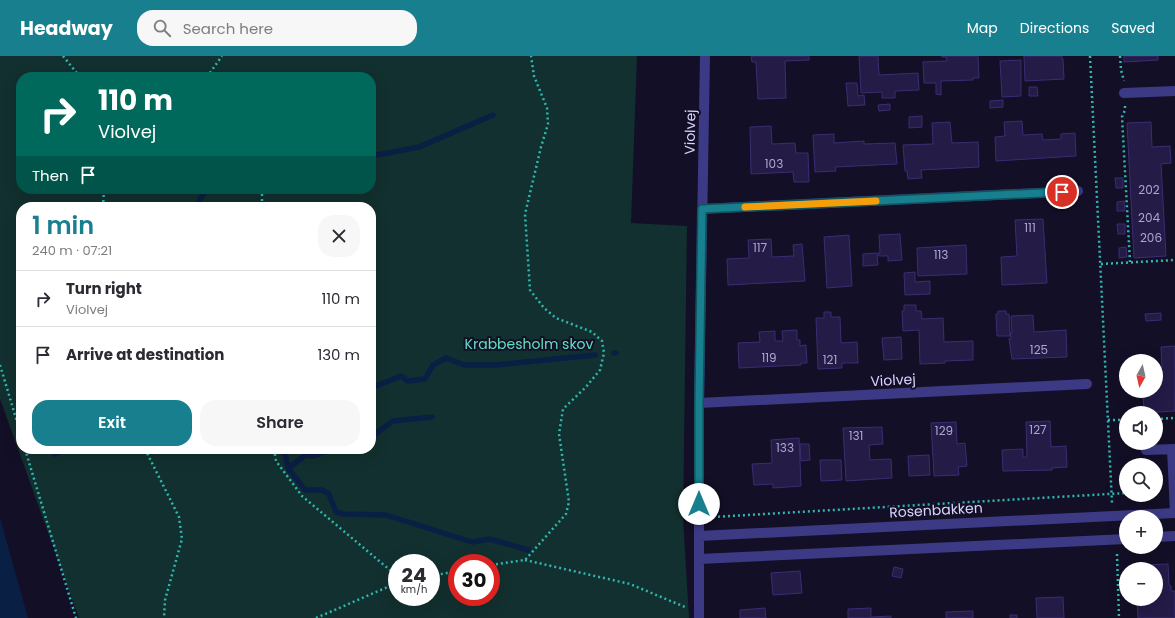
<!DOCTYPE html>
<html lang="en">
<head>
<meta charset="utf-8">
<style>
	body { margin:0; font-family:Poppins,sans-serif; background:#f7f7f7; color:#2b2b33; height:100vh; display:flex; flex-direction:column; font-size:15px; white-space:nowrap }
	* { box-sizing:border-box; margin:0 }
	p { font-size:13px; color:#7c7c81 }
	.icon { flex:none; width:22px; height:22px; fill:none; stroke:currentColor; stroke-width:2; stroke-linecap:round; stroke-linejoin:round }
	.map { position:relative; flex:1; overflow:hidden }
	.sheet { position:absolute; left:16px; top:146px; width:360px; height:252px; display:flex; flex-direction:column; background:#fff; border-radius:16px; box-shadow:0 4px 16px #0002 }
	.sheet>* { flex:none }
	.hud { position:absolute; left:16px; top:16px; width:360px; height:122px; border-radius:16px; box-shadow:0 4px 16px #0002; background:#00695c; color:#fff; overflow:hidden }
	.needle { width:26px; rotate:188deg }
	.controls { position:absolute; left:1119px; top:298px; display:grid; gap:8px }
	.controls a { display:grid; place-items:center; width:44px; height:44px; border-radius:50%; background:#fff; box-shadow:0 4px 16px #0002; font-size:20px }
	.speed { position:absolute; left:388px; top:498px; display:flex; gap:8px; font-size:20px; font-weight:700; text-align:center }
	.speed>* { display:grid; place-content:center; width:52px; height:52px; border-radius:50%; background:#fff; box-shadow:0 4px 16px #0002; line-height:1 }
	.speed small { font-size:10px; font-weight:400 }
	.speed .limit { border:6px solid #d22; background:#fff; color:#111 }
	.pin { position:absolute; display:grid; place-items:center; width:34px; height:34px; color:#fff; margin:-17px; border:2px solid #fff; border-radius:50%; box-shadow:0 1px 4px #0007 }
	.me { position:absolute; width:44px; margin:-22px; rotate:0deg; stroke-linejoin:round; filter:drop-shadow(0 0 3px #0008) }
	.turn { display:flex; align-items:center; gap:14px; height:84px; padding:0 16px; font-size:18px }
	.turn .icon { width:52px; height:52px; stroke-width:2.5 }
	.turn b { display:block; font-size:28px; line-height:34px }
	.then { display:flex; align-items:center; height:38px; padding:0 16px; background:#0003; gap:8px; font-size:15px }
	.round { display:grid; place-items:center; flex:none; width:42px; height:42px; border-radius:16px; background:#f7f7f7 }
	.summary { display:flex; align-items:center; justify-content:space-between; height:68px; padding:0 16px }
	h1 { font-size:24px; font-weight:600; line-height:30px; color:#187f8f }
	.primary-button { display:flex; gap:8px; margin-top:auto; padding:8px 16px }
	.primary-button a { flex:1; height:46px; border-radius:16px; background:#187f8f; color:#fff; font-size:16px; font-weight:600; line-height:46px; text-align:center }
	.primary-button a+a { background:#f7f7f7; color:#2b2b33 }
	ul { padding:0; list-style:none }
	li { display:flex; align-items:center; gap:12px; height:56px; padding:0 16px; border-top:1px solid #e1e1e2 }
	li div { flex:1 }
	li b { display:block; font-size:15px }
	li em { font-style:normal }
	header { display:flex; align-items:center; gap:24px; box-sizing:border-box; height:56px; padding:0 20px; background:#187f8f; color:#fff }
	header strong { font-size:19px }
	nav { display:flex; gap:22px; margin-inline-start:auto; font-size:14px }
	.search { width:280px; height:36px; background:#f7f7f7; display:flex; align-items:center; gap:10px; box-sizing:border-box; padding:0 14px; border-radius:16px; color:#7c7c81; font-size:15px }
	.map>svg:first-child { display:block }
</style>
</head>
<body>
<header>
<strong>Headway</strong>
<div class="search"><svg class="icon" aria-label="search" viewBox="0 0 24 24"><circle cx="10" cy="10" r="6"/><path d="M15 15l6 6"/></svg>Search here</div>
<nav><a>Map</a><a>Directions</a><a>Saved</a></nav>
</header>
<div class="map">
<svg width="1175" height="562" viewBox="0 0 1175 562">
	<rect width="100%" height="100%" fill="#130f26"/>
	<path fill="#12302f" fill-rule="evenodd" d="M0,0h637l-6,167 56,3 -4,292 6,100h-610l-79,-219zM21,21h350v112h-350zM21,151h350v242h-350zM397,507h34v34h-34zM457,507h34v34h-34z"/>
	<path fill="#0a1f44" d="M0,462l28,100h-28z"/>
	<g fill="none" stroke-linecap="round" stroke-linejoin="round">
		<path stroke="#0a1f44" stroke-width="5.5" d="M371,95l6,4 42,-8 74,-32
			M195,151l12,-18
			M614,297h2
			M371,332l30,-12 7,5 17,-2 8,-14 13,-7 18,7h32l99,-10
			M371,381l22,-16 39,-4
			M284,393l4,19 17,22h17l7,4 7,18 7,2 43,1 86,27 18,-3 38,11
			M55,398l10,-5
			M288,412l18,-13 7,1 21,-7"/>
	</g>
	<path fill="#241b47" stroke="#3b2d73" d="M751,0h58v4l-24,1 1,37 -28,1 -2,-37h-4z
		M859,0h19l1,19 39,-2 1,17 -24,1v7h-13v-6l-21,1z
		M942,0h36l1,22h-6v2l-32,1v14l-5,-1v-11h-12l-1,-21 24,-1 -1,-4h-4z
		M1024,0h38v3h1l1,20 -39,2z
		M1124,0h34v4l-34,2z
		M1021,4v36l-19,1 -2,-36z
		M846,27h11l1,13 6,-1 1,10 -17,1z
		M1029,31h8l1,9h-9z
		M1003,44v7l-13,1v-7z
		M890,48v6l-11,1 -1,-6z
		M922,60v11l-13,1v-11z
		M1022,65l1,14 19,-1 1,6 18,-1v-5l14,-1 1,23 -80,5 -1,-24 10,-1 -1,-14z
		M950,66l2,21 26,-1 1,25 -58,3 1,8 -14,1 -1,-8h-2l-2,-26 30,-1 -1,-21z
		M1151,66l1,25 18,-1 1,17 -10,1 5,92 -32,2 -7,-135z
		M771,70l1,18 23,-1 1,10h12l1,29h-15l-1,-10 -42,2 -1,-47z
		M834,78v9l30,-2v3l31,-1 2,21 -62,3 1,4 -21,1 -2,-37z
		M1115,122h8v10h-7z
		M1124,145l1,10h-8v-9z
		M1043,163l4,64 -45,2 -1,-28 16,-1 -2,-36z
		M1117,168h8v10h-7z
		M900,178l2,26 -14,1v-5h-9l-1,-3h2l-1,-18z
		M849,179l3,51 -25,2 -3,-51z
		M771,183l1,18 22,-1 -1,-11 9,-1 3,37 -77,4 -1,-26 22,-1 -1,-18z
		M966,189l1,29 -49,2 -1,-28z
		M1126,191l1,10 -8,1v-10z
		M877,197l1,12 -15,1v-12z
		M915,216v10l15,-1v13l-25,1 -1,-22z
		M904,249h12v6h5l1,8 21,-1 1,24 29,-1v19l-28,1v2l-25,1 -1,-34 -16,1 -1,-20h2z
		M998,255h8v3h3l1,22h-13l-1,-22h2z
		M824,256h7v5h9l1,26 16,-1 1,21h-16v5l-24,1 -2,-51h8z
		M1161,257v7l-15,1 -1,-7z
		M1033,259l1,17 32,-2 1,27 -55,2 -3,-20 2,-1 -1,-5h2l-1,-17z
		M797,274v10h3v6l6,-1 1,18h-6v2l-62,3 -1,-25 22,-1 -1,-10 16,-1v10h8l-1,-10z
		M901,281l1,22 -18,1 -2,-22z
		M1175,290v65l-31,2 -1,-22h13v-24h6l-1,-20z
		M1050,365l1,26 15,-1 1,21 -15,1v2l-49,1 -1,-21 21,-1v8h4l-1,-35z
		M956,366l1,22 8,-1 2,23 -9,1 1,8 -25,1 -3,-53z
		M882,371l1,17 -14,1 1,15 21,-1 1,19 -46,3 -3,-53z
		M799,382l2,48 -28,2v-4l-19,1 -2,-21 20,-1 -1,-23z
		M800,388h9l1,16 -9,1z
		M929,399l1,20 -21,1 -1,-20z
		M820,404h21l1,20 -21,1z
		M1168,508l1,21 2,1v5h4v27h-37l-1,-19h19v-30h-11v-4z
		M894,511l9,2 -2,9 -9,-2z
		M800,515l2,22 -29,2 -2,-22z
		M1063,541l1,21h-27l-1,-20z
		M765,552l1,10h-26v-8z
		M871,552v9l20,-1v2h-43v-9z
		M973,555v7h-27v-6z
		M1010,559h7v3h-7z"/>
	<g fill="none" stroke-linecap="round" stroke-linejoin="round">
		<path stroke="#2fb8b0" stroke-width="2.5" stroke-dasharray="2 3" stroke-linecap="butt" d="M63,0l17,21
			M1090,0l22,447
			M1120,0l1,14 3,11
			M207,21l15,-21
			M1125,50v4l-3,7 8,145
			M262,133v18
			M103,151l1,-18
			M1101,208l74,-4
			M0,309l21,70
			M1156,363l19,-1
			M1108,364h18
			M25,393l51,169
			M145,393l34,68 3,22 -17,61 -1,18
			M274,393l2,12 26,35 95,80
			M713,461l413,-24
			M1117,498l2,64
			M525,504l105,24 55,23
			M491,509l34,-5 41,-46 3,-12 -10,-68 4,-25 23,-22 14,-17 4,-17 -2,-12 -10,-9 -36,-14 -12,-10 -14,-18 -5,-76 16,-67 7,-23 -1,-16 -13,-32 -3,-20
			M431,520l26,-5
			M316,562l81,-35"/>
		<path stroke="#3d3a85" stroke-width="10" d="M1172,393l3,64
			M1146,394l29,-1"/>
		<path stroke="#3d3a85" stroke-width="10" d="M1124,37l51,-2
			M702,153l376,-18
			M699,347l388,-19
			M699,480l476,-23
			M1156,481l19,-1
			M699,503l427,-20
			M699,562v-215l6,-347"/>
	</g>
	<g fill="none" stroke-linecap="round" stroke-linejoin="round">
		<defs>
			<path id="route" d="M699,448v-101l3,-194 360,-17"/>
		</defs>
		<use href="#route" stroke="#10535d" stroke-width="10"/>
		<use href="#route" stroke="#187f8f" stroke-width="7"/>
		<path stroke="#f59e0b" stroke-width="7" d="M745,151l131,-6"/>
	</g>
	<g text-anchor="middle" stroke-width="4" stroke-linejoin="round" paint-order="stroke">
		<g font-size="12" fill="#aca6d1">
			<text x="774" y="112">103</text>
			<text x="1149" y="138">202</text>
			<text x="1149" y="166">204</text>
			<text x="1030" y="176">111</text>
			<text x="1151" y="186">206</text>
			<text x="760" y="196">117</text>
			<text x="941" y="203">113</text>
			<text x="1039" y="298">125</text>
			<text x="769" y="306">119</text>
			<text x="830" y="308">121</text>
			<text x="1038" y="378">127</text>
			<text x="944" y="379">129</text>
			<text x="856" y="384">131</text>
			<text x="785" y="396">133</text>
		</g>
		<g font-size="14" fill="#d9d4ff" stroke="#130f26">
			<text transform="translate(690 76) rotate(-89)" y="5">Violvej</text>
			<text transform="translate(893 324) rotate(-3)" y="5">Violvej</text>
			<text transform="translate(936 454) rotate(-3)" y="5">Rosenbakken</text>
		</g>
		<g font-size="14" fill="#5fe0c0" stroke="#130f26">
			<text x="529" y="293">Krabbesholm skov</text>
		</g>
	</g>
</svg>
<div class="controls">
<a><svg class="needle" viewBox="-14 -14 28 28"><path d="M0-13l5 13h-10z" fill="#e53935"/><path d="M0 13l5-13h-10z" fill="#7c7c81"/></svg></a>
<a><svg class="icon" aria-label="sound" viewBox="0 0 24 24"><path d="M4 9h4l5-4v14l-5-4H4zM17 9q2 3 0 6"/></svg></a>
<a><svg class="icon" aria-label="search" viewBox="0 0 24 24"><circle cx="10" cy="10" r="6"/><path d="M15 15l6 6"/></svg></a>
<a>+</a>
<a>−</a>
</div>
<div class="speed"><div>24<small>km/h</small></div><div class="limit">30</div></div>
<div class="pin" style="left:1062px;top:136px;background:#d93025"><svg class="icon" aria-label="arrive" viewBox="0 0 24 24"><path d="M6 21V4h12l-3 4 3 4H6"/></svg></div>
<svg class="me" style="left:699px;top:448px" viewBox="-20 -20 40 40"><circle r="19" fill="#fff"/><path d="M0-13L10 11 0 6-10 11z" fill="#187f8f"/></svg>
<div class="hud">
<div class="turn"><svg class="icon" aria-label="right" viewBox="0 0 24 24"><path d="M7 20v-9h11M14 6l5 5-5 5"/></svg><div><b>110 m</b>Violvej</div></div>
<div class="then">Then<svg class="icon" aria-label="arrive" viewBox="0 0 24 24"><path d="M6 21V4h12l-3 4 3 4H6"/></svg></div>
</div>
<section class="sheet">
<div class="summary"><div><h1>1 min</h1><p>240 m · 07:21</p></div><a class="round"><svg class="icon" aria-label="close" viewBox="0 0 24 24"><path d="M6 6l12 12M18 6L6 18"/></svg></a></div>
<ul>
<li><svg class="icon" aria-label="right" viewBox="0 0 24 24"><path d="M7 20v-9h11M14 6l5 5-5 5"/></svg><div><b>Turn right</b><p>Violvej</p></div><em>110 m</em></li>
<li><svg class="icon" aria-label="arrive" viewBox="0 0 24 24"><path d="M6 21V4h12l-3 4 3 4H6"/></svg><div><b>Arrive at destination</b></div><em>130 m</em></li>
</ul>
<div class="primary-button"><a>Exit</a><a>Share</a></div>
</section>
</div>
</body>
</html>
